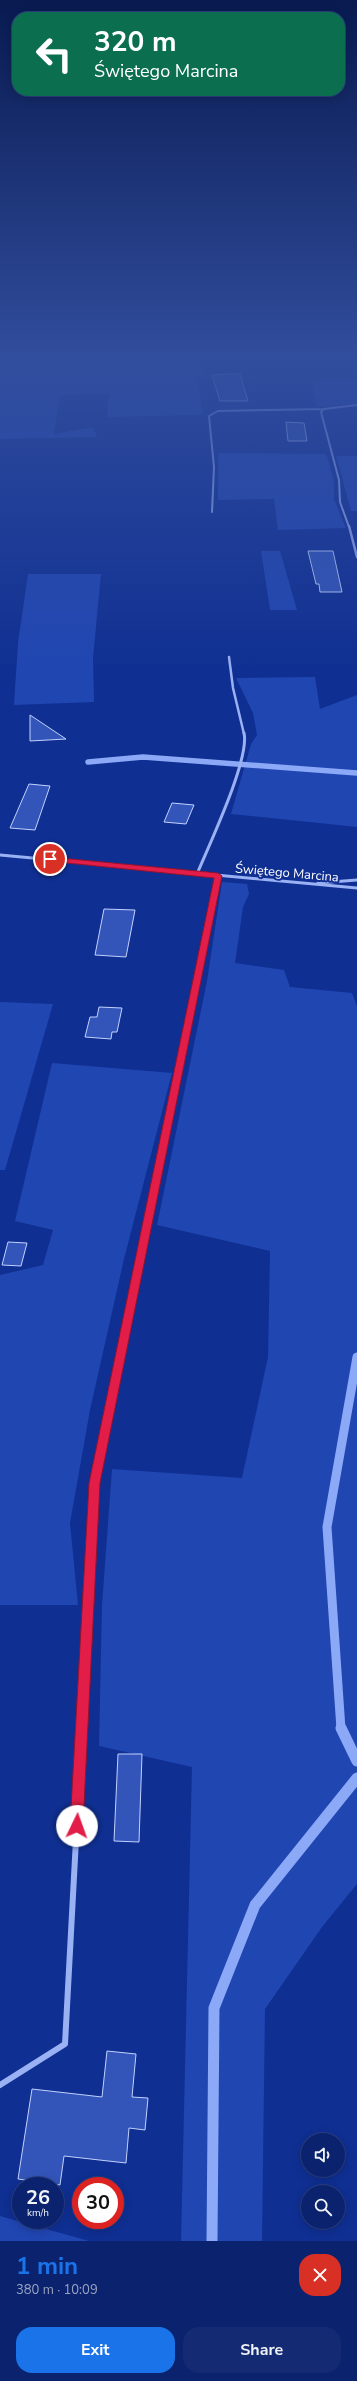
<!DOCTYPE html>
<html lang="en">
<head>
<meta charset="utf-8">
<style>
	body { margin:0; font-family:"Nunito Sans",sans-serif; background:#142b73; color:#f1f3f6; height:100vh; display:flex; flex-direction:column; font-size:15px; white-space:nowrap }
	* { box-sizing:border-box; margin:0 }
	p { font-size:13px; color:#9aa4c2 }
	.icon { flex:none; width:22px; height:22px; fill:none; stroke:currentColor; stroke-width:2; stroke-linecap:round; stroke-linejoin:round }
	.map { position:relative; height:2241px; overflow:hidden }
	.panel { display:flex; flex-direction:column; background:#0b236e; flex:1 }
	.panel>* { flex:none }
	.banner { position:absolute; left:12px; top:12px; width:333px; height:84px; border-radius:16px; box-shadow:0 2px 10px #0003,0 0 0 1px #2b4081; background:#0b6e4f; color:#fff; overflow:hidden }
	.fabs { position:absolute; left:301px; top:2133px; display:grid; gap:8px }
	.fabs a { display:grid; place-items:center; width:44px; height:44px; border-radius:50%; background:#0b236e; box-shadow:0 2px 10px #0003,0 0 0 1px #2b4081; font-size:20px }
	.speed { position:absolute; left:12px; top:2177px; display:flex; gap:8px; font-size:20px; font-weight:700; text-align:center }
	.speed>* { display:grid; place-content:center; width:52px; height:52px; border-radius:50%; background:#0b236e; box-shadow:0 2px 10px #0003,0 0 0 1px #2b4081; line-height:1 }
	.speed small { font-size:10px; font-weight:400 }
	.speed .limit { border:6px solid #d22; background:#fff; color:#111 }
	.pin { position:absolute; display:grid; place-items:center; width:34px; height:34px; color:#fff; margin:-17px; border:2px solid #fff; border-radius:50%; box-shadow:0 1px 4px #0007 }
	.me { position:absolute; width:44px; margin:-22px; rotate:3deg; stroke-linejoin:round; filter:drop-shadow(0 0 3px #0008) }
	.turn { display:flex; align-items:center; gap:14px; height:84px; padding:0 16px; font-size:18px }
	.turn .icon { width:52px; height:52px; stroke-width:2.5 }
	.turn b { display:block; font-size:28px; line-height:34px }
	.round { display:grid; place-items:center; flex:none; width:42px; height:42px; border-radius:16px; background:#142b73 }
	.headline { display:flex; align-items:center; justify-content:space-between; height:68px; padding:0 16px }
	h1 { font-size:24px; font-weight:700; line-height:30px; color:#1a73e8 }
	.cta { display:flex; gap:8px; margin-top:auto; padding:8px 16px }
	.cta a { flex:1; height:46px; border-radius:16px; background:#1a73e8; color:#fff; font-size:16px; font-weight:700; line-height:46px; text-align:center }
	.cta a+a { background:#142b73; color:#f1f3f6 }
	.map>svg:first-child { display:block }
</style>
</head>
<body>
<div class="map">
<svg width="357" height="2241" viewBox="0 0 357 2241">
	<rect width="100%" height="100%" fill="#0f2f92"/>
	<path fill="#2046b2" d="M0,361h203h-3l3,17 -6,1 6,34 -7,2 -89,2 2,-23 -49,1 -6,39 39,-7 4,10 -97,2z
		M357,380v24l-40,3 -6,-26z
		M218,453l106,1 3,2 7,25v18l12,29 -68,2 -4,-31 -56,1z
		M336,456h21v55h-6z
		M261,551h19l17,59h-27z
		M28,574h73l-8,84 1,44 -80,3 4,-63z
		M315,677l5,32 37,-14v132l-126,-13 20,-70 6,-9 -4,-22 -17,-35z
		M222,882l25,2 2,10 -6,13 -8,56 49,7 6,17 62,6 5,13v878l-35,43 -57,82 -3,232h-81l11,-474 -93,-21 3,-141 10,-136 130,9 26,-121 2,-106 -113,-26 50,-244z
		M0,1002l53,2 -48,166h-5z
		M52,1063l120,10 -48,186 -34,151 -20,113 8,82h-78v-330l43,-10 10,-35 -38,-9z
		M0,2216l89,25h-89z"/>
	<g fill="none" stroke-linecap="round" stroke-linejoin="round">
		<path stroke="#8ca9f8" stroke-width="5.5" d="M88,762l55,-5 214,16"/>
		<path stroke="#8ca9f8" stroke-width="9" d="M341,1729l-14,-202 30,-170"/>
		<path stroke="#8ca9f8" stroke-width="11" d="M341,1728l16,33
			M212,2241l2,-233 41,-103 102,-127"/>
	</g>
	<path fill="#3355ba" stroke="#c2d2fe" d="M231,374h9l8,27h-28l-8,-26z
		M286,422l18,1 3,18h-19z
		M308,551h25l9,41h-22l-1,-8h-3z
		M30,715l36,24 -36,2z
		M29,784l21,2 -15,44 -25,-2z
		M172,803l22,2 -8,19 -22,-2z
		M104,909l31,1 -9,47 -31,-2z
		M99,1007l23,1 -5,24h-5l-1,7 -26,-2 5,-20h7z
		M8,1242l19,1 -6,23 -19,-1z
		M118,1754h24l-3,88 -25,-1z
		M107,2051l29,3 -4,43 16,1 -3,32 -16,-2 -3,35 -62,-7 -4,29 -42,-6 14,-90 70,8z"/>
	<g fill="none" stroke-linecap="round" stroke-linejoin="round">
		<path stroke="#9ab1f4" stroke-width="2" d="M212,512l2,-45 -5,-51 9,-5 106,-2
			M349,527l-9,-25 -1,-22 -18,-68 3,-3 33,-4"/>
		<path stroke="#9ab1f4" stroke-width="2.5" d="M349,526l8,31
			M229,657l4,31 11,46"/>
		<path stroke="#9ab1f4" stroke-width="3" d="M0,855l357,33
			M197,874c12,-29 53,-115 47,-141
			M318,883l39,-3
			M194,994l24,-118"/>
		<path stroke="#9ab1f4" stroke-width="4" d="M128,1320l66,-327"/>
		<path stroke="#9ab1f4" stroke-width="5" d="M82,1729l13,-246 33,-164"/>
		<path stroke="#9ab1f4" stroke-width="6" d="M0,2085l65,-41 17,-316"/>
	</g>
	<linearGradient id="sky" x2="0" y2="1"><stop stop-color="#081a50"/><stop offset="0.53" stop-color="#314d9d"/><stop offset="1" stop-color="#314d9d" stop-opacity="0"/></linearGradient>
	<rect width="357" height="675" fill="url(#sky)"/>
	<path fill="#e11d48" stroke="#92132f" d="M50,857l168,16 4,3 -122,607 -17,343 -2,5 -4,2 -5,-2 -2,-5 19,-343 125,-605 -167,-17 -1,-2z"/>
	<g text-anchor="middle" stroke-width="4" stroke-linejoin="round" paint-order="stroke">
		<g font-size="13" fill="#fff" stroke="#0f2f92">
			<text transform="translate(287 872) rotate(5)" y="5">Świętego Marcina</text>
		</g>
	</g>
</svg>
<div class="fabs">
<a><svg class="icon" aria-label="sound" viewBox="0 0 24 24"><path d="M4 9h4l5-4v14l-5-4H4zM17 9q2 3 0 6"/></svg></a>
<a><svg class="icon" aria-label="search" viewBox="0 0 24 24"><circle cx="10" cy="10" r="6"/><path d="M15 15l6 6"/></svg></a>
</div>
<div class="speed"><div>26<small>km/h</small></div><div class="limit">30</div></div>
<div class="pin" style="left:50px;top:859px;background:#d93025"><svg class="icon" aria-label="arrive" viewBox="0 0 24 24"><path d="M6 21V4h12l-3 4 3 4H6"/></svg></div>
<svg class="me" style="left:77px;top:1826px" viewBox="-20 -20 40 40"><circle r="19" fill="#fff"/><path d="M0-13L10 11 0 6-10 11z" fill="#e11d48"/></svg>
<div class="banner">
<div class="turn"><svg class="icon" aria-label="left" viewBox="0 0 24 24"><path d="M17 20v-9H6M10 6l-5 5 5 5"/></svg><div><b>320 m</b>Świętego Marcina</div></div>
</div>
</div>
<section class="panel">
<div class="headline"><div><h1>1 min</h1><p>380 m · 10:09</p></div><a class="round" style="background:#d93025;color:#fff"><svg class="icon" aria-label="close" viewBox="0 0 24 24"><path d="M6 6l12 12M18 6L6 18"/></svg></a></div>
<div class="cta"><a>Exit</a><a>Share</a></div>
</section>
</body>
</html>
